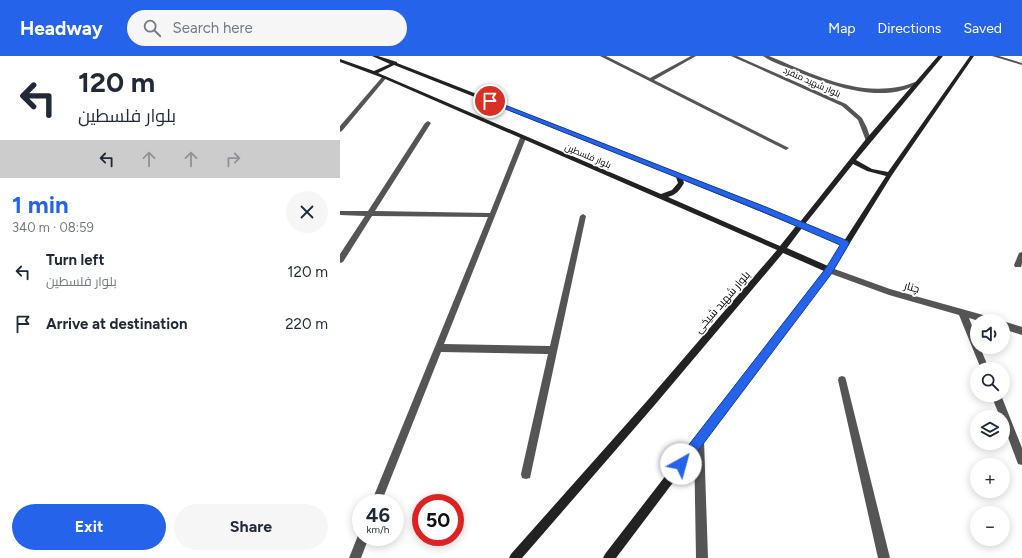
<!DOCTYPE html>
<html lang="en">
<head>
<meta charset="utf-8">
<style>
	body { margin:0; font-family:Figtree,Cairo,sans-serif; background:#f6f6f7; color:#1f2937; height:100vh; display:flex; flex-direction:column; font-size:15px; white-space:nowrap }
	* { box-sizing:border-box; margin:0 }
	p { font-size:13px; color:#747a83 }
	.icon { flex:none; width:22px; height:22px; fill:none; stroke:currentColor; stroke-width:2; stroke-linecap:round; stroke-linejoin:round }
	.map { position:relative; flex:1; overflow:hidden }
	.drawer { display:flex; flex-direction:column; background:#fff; width:340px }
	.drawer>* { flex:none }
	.hud { background:#fff; color:#1f2937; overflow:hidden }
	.controls { position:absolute; left:630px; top:258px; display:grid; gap:8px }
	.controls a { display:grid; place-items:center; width:40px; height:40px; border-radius:50%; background:#fff; box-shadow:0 2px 10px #0003; font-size:20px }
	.speed { position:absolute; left:12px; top:438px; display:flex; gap:8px; font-size:20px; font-weight:700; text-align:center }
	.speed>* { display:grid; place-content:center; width:52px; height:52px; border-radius:50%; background:#fff; box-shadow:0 2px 10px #0003; line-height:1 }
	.speed small { font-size:10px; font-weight:400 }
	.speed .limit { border:6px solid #d22; background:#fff; color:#111 }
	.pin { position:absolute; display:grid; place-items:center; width:34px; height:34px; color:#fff; margin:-17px; border:2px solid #fff; border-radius:50%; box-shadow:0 1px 4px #0007 }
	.me { position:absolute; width:44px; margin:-22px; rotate:38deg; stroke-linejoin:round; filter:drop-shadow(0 0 3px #0008) }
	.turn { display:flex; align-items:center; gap:14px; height:84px; padding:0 12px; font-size:18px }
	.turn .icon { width:52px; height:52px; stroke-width:2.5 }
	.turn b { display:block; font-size:28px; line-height:34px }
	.lanes { display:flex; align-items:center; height:38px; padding:0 12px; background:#0003; justify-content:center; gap:20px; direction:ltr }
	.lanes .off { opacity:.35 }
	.round { display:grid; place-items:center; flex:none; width:42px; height:42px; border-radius:21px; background:#f6f6f7 }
	.head { display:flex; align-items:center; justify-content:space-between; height:68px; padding:0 12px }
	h1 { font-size:24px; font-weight:700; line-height:30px; color:#2563eb }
	.cta { display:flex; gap:8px; margin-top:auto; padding:8px 12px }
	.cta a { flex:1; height:46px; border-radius:24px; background:#2563eb; color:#fff; font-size:16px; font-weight:700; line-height:46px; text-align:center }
	.cta a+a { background:#f6f6f7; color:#1f2937 }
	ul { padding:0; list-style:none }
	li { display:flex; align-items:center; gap:12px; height:52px; padding:0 12px }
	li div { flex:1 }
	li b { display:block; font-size:15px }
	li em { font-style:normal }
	header { display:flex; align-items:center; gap:24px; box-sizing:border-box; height:56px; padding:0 20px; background:#2563eb; color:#fff }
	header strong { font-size:19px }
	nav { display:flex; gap:22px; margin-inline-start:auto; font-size:14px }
	.search { width:280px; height:36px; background:#f6f6f7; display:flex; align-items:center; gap:10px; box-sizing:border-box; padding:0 14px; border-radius:22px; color:#747a83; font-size:15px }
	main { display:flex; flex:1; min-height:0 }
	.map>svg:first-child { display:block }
</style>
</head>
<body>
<header>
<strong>Headway</strong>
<div class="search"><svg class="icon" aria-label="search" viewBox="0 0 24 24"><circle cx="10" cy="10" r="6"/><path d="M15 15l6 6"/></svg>Search here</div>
<nav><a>Map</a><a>Directions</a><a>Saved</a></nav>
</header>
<main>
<section class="drawer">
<div class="hud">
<div class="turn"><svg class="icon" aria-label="left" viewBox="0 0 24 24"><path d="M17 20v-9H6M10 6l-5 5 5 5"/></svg><div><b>120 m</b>بلوار فلسطین</div></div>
<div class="lanes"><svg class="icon" aria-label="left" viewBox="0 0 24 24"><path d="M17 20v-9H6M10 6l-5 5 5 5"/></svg><svg class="icon off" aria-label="ahead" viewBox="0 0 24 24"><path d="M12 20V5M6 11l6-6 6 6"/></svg><svg class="icon off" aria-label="ahead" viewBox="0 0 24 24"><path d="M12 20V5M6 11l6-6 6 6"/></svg><svg class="icon off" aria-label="right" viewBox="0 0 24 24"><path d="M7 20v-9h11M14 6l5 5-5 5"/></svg></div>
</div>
<div class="head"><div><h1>1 min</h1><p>340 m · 08:59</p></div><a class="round"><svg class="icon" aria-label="close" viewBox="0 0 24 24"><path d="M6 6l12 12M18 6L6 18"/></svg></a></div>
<ul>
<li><svg class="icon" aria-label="left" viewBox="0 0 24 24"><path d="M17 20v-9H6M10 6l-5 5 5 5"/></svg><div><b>Turn left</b><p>بلوار فلسطین</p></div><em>120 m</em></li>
<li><svg class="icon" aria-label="arrive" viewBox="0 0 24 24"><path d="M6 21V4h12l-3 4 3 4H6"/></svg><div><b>Arrive at destination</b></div><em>220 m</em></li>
</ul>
<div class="cta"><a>Exit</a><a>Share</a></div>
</section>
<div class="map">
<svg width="682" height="502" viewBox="0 0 682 502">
	<rect width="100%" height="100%" fill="#fff"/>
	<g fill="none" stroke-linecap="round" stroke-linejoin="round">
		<path fill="#555" fill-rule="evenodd" d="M260,0h6l44,22 41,-22h5l-42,24 135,68 -3,2 -2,-1z
			M652,0h7l23,7v2z
			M43,20l4,1 -45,54 -2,1v-6z
			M88,65l3,2 -56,88 115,2 30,-75 3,-2 3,2 -82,206 106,2 30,-130 3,-2 3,2 -56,262 -4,1 -4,-1 -1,-4 27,-120 -107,-2 -60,151h-10l117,-286 -116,-1 -29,46 -3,1v-9l25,-38 -25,-1v-4h28l57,-88z
			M682,196v12l-1,3h-6l-1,-2 5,-12z
			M489,211l61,22 104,29 1,3h-16l-10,-3 8,21v8h3l9,22h-8l-22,-54 -70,-20 -63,-23 -1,-2 1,-2z
			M663,265l19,6v8l-19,-6z
			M502,320l3,1 1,3 44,178h-12l-40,-178 1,-3z
			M651,339h10l21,53v17l-4,-1 -15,-40v-7h-3z
			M359,379l3,2 2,3 4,118h-12l-2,-118 2,-3z
			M21,476v5h8l-8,21h-12l10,-25z"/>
		<path fill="#555" fill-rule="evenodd" d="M391,0h6l109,48 16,14 5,10 4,12 -1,1h-4l-8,-21 -16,-14z
			M423,0h6c41,17 83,39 129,31 7,-1 13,-4 20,-6l2,1c-35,25 -94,2 -129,-13 -9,-4 -20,-7 -28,-13z"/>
		<path fill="#222" fill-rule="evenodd" d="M32,0h6l19,6v1l369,144 34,15 66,-83 72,-83h5l-87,104 16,9 16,3 82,-116h4l-82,119 -60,97 -216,286h-13l2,-4 219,-283 -41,-18 -130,154 -131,151h-13l2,-4 136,-153 130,-151 -394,-172 -43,-16v-3l34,12 16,-7zM54,9l282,112 2,6 -6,7 -11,4 -283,-121zM513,108l14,7 19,5 -42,65 -39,-17zM343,124l113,46 -16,20 -112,-49c8,-2 12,-7 16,-14zM462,172l39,17 -13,21 -41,-18z"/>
	</g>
	<path fill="#2563eb" stroke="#184099" d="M148,44h4l274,107 82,34 1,3 -17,29 -147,195 -4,2 -4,-2 -1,-4 1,-4 149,-192 14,-23 -79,-34 -273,-109z"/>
	<g text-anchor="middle" stroke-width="3.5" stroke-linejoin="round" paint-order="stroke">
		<g font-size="9" fill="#000" stroke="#fff">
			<text transform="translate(472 26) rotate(24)" y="3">بلوار شهید منفرد</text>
			<text transform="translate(248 100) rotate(23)" y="3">بلوار فلسطین</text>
		</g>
		<g font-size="11" fill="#000" stroke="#fff">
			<text transform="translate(572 231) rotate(15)" y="4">چنار</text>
			<text transform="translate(382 246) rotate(-49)" y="4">بلوار شهید شیخی</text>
		</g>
	</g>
</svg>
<div class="controls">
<a><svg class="icon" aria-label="sound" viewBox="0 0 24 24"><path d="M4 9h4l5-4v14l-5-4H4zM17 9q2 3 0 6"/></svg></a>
<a><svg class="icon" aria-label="search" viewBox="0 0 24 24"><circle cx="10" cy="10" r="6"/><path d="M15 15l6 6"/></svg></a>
<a><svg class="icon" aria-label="layers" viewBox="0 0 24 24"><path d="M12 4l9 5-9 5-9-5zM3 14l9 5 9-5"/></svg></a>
<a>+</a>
<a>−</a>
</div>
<div class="speed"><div>46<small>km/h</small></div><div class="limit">50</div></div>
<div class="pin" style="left:150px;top:45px;background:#d93025"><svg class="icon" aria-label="arrive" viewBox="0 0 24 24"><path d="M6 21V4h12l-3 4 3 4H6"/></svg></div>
<svg class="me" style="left:341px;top:408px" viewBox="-20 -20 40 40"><circle r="19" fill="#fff"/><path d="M0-13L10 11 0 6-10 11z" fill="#2563eb"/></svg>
</div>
</main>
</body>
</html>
